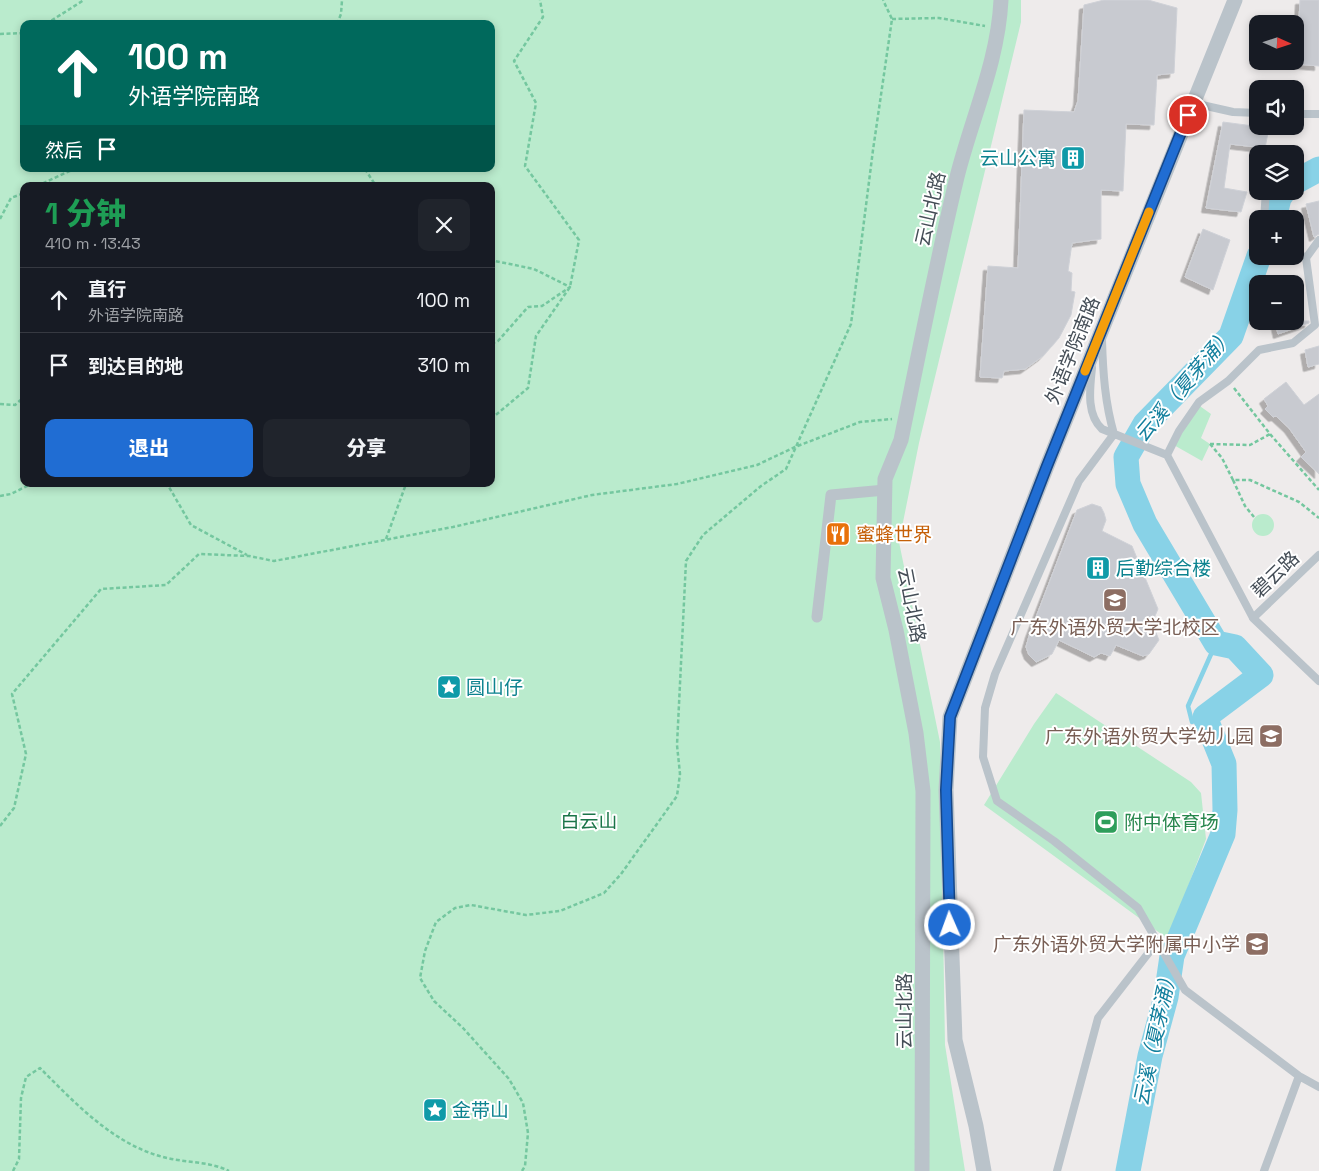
<!DOCTYPE html>
<html lang="zh">
<head>
<meta charset="utf-8">
<style>
	body { margin:0; font-family:"Space Grotesk","Noto Sans SC",sans-serif; background:#20242c; color:#f1f3f6; height:100vh; display:flex; flex-direction:column; font-size:19px; white-space:nowrap }
	* { box-sizing:border-box; margin:0 }
	p { font-size:16px; color:#9ea1a6 }
	.icon { flex:none; width:28px; height:28px; fill:none; stroke:currentColor; stroke-width:2; stroke-linecap:round; stroke-linejoin:round }
	.map { position:relative; flex:1; overflow:hidden }
	.drawer { position:absolute; left:20px; top:182px; width:475px; height:305px; display:flex; flex-direction:column; background:#171b24; border-radius:10px; box-shadow:0 2px 8px #0003 }
	.drawer>* { flex:none }
	.hud { position:absolute; left:20px; top:20px; width:475px; height:152px; border-radius:10px; box-shadow:0 2px 8px #0003; background:#00695c; color:#fff; overflow:hidden }
	.needle { width:32px; rotate:93deg }
	.tools { position:absolute; left:1249px; top:15px; display:grid; gap:10px }
	.tools a { display:grid; place-items:center; width:55px; height:55px; border-radius:10px; background:#171b24; box-shadow:0 2px 8px #0003; font-size:25px }
	.pin { position:absolute; display:grid; place-items:center; width:42px; height:42px; color:#fff; margin:-21px; border:2px solid #fff; border-radius:50%; box-shadow:0 1px 5px #0007 }
	.me { position:absolute; width:55px; margin:-28px; rotate:358deg; stroke-linejoin:round; filter:drop-shadow(0 0 4px #0008) }
	.turn { display:flex; align-items:center; gap:18px; height:105px; padding:0 25px; font-size:22px }
	.turn .icon { width:65px; height:65px; stroke-width:2.5 }
	.turn b { display:block; font-size:35px; line-height:42px }
	.then { display:flex; align-items:center; height:48px; padding:0 25px; background:#0003; gap:10px; font-size:19px }
	.round { display:grid; place-items:center; flex:none; width:52px; height:52px; border-radius:10px; background:#20242c }
	.summary { display:flex; align-items:center; justify-content:space-between; height:85px; padding:0 25px }
	h1 { font-size:30px; font-weight:800; line-height:38px; color:#1e9e55 }
	.button { display:flex; gap:10px; margin-top:auto; padding:10px 25px }
	.button a { flex:1; height:58px; border-radius:10px; background:#206dd3; color:#fff; font-size:20px; font-weight:800; line-height:58px; text-align:center }
	.button a+a { background:#20242c; color:#f1f3f6 }
	ul { padding:0; list-style:none }
	li { display:flex; align-items:center; gap:15px; height:65px; padding:0 25px; border-top:1px solid #363941 }
	li div { flex:1 }
	li b { display:block; font-size:19px }
	li em { font-style:normal }
	.map>svg:first-child { display:block }
</style>
</head>
<body>
<div class="map">
<svg width="1319" height="1171" viewBox="0 0 1319 1171">
	<defs>
		<filter id="shadow"><feDropShadow dx="-4.5" dy="4.5" stdDeviation="0" flood-color="#0004"/></filter>
	</defs>
	<rect width="100%" height="100%" fill="#eeebeb"/>
	<path fill="#baebcd" fill-rule="evenodd" d="M0,0h1021v22l-102,421 -20,99 41,200 5,303 20,126h-965zM24,24h467v145h-467zM24,186h467v298h-467z
		M1197,404l14,10 -10,24 9,6 -8,17 -30,-17z
		M1252 525a11 11 0 1 1 22 0a11 11 0 1 1-22 0Z
		M1056,693l135,89 10,11 5,46 -38,100 -184,-134 50,-81z"/>
	<g fill="none" stroke-linecap="round" stroke-linejoin="round">
		<path stroke="#88d2e7" stroke-width="4.5" d="M1205,717l-13,5 -4,-16 28,-63"/>
		<path stroke="#88d2e7" stroke-width="25" d="M1295,182l24,-13
			M1274,219l5,-21 5,-7
			M1128,1171l22,-115 16,-59 6,-41 51,-122 2,-24 -1,-46 -19,-47 56,-42 -26,-28 -19,-4 -71,-119 -17,-40 -2,-27 19,-33 86,-88 28,-80"/>
	</g>
	<path fill="#c8cad0" stroke="#cfd1d7" filter="url(#shadow)" d="M1104,0h44l29,8 -3,65 -17,2 -3,50 -28,-1 -3,67 -22,-1v49l-29,4 -4,28 4,2 -1,18 4,1 -4,23 -12,23 -16,18 -18,13 -21,2 -2,7 -22,-1 8,-111 30,2 6,-158 50,2 4,-11 6,-96z
		M1300,0h19v66l-22,-2z
		M1223,122l46,6 -4,20 -35,-4 -6,44 23,4 -6,20 -35,-4z
		M1319,201v33l-5,3 -8,-33z
		M1203,229l27,11 -17,50 -28,-13z
		M1275,321h34v2l-31,11z
		M1319,346v18l-11,3 -3,-17z
		M1286,382l18,23 15,-11v80l-18,-17 5,-5 -17,-24 -13,-12 -3,1 -8,-8 3,-3 -4,-7z
		M1092,504l9,3 3,6 2,7 -4,11 30,15 26,63 -6,14 7,17 -10,14 -6,2 -27,-11 -6,11 -9,-3 -7,4 -35,-17 -7,14 -16,8 -7,-7 -3,-8 4,-14 47,-123z"/>
	<g fill="none" stroke-linecap="round" stroke-linejoin="round">
		<path stroke="#74c79f" stroke-width="2.5" stroke-dasharray="4 2.5" stroke-linecap="butt" d="M892,19l47,-1 46,8
			M46,24l38,-24
			M337,24l4,-10 1,-14
			M0,34l24,-1
			M365,169l11,17
			M37,186l37,-17
			M0,219l11,-21 13,-5
			M491,257l4,4 39,8 36,18 -28,19 -14,1 -30,34 -7,3
			M1234,388l36,46 49,56
			M0,404l15,1 9,-8
			M491,419l37,-31 8,-52 34,-49 9,-47 -54,-74 11,-63 -22,-42 29,-44 -3,-17
			M1210,444l12,14 11,22h17l49,22 20,16
			M1210,444l40,1 20,-11
			M1233,480l12,26 9,11
			M164,484l5,3 22,38 56,30
			M0,496l11,-2 20,-10
			M386,539l20,-55
			M0,826l14,-18 12,-54 -14,-60 89,-105 65,-4 33,-31 50,2 25,5 179,-34 139,-32 85,-11 80,-19 38,-18 65,-25 32,-3
			M13,1171l6,-12 2,-61 5,-21 14,-9c35,35 73,76 123,89 22,6 46,4 66,14
			M522,1171l3,-5 3,-33 -5,-30 -14,-24 -46,-51 -29,-27 -14,-23 5,-27 11,-29 19,-14 16,-3 55,10 34,-4 44,-18 17,-19 56,-78 3,-22 -3,-29 9,-184 17,-26 58,-49 25,-17 65,-145 22,-174 19,-131 -9,-19"/>
		<path stroke="#bac3ca" stroke-width="8" d="M1193,103l40,9 25,1
			M1295,114h24
			M1264,219l2,-28
			M1295,252l11,6
			M1102,340c1,33 3,63 12,94
			M1092,368c-2,20 -6,46 10,61l65,26 86,163 66,63
			M1114,434l-35,47 -84,193 -10,34 -2,49 14,44 57,40 84,67 47,82 114,86 20,11
			M1167,455l12,-24 20,-29 29,-21 31,-31 34,-7 22,-18 -9,-67 13,-18
			M1253,618l66,-63
			M1057,1171l41,-153 59,-76
			M1264,1171l35,-95"/>
		<path stroke="#bac3ca" stroke-width="11" d="M817,617l14,-122 54,-5"/>
		<path stroke="#bac3ca" stroke-width="15" d="M922,1171l1,-380 -7,-58 -20,-103 -13,-52 2,-99 16,-39c18,-87 35,-176 56,-263 15,-60 41,-115 44,-177
			M984,1171l-8,-45 -21,-86 -9,-250 4,-73 97,-251 188,-466"/>
	</g>
	<g fill="none" stroke-linecap="round" stroke-linejoin="round">
		<defs>
			<path id="route" d="M950,925l-4,-135 4,-73 97,-251 141,-351"/>
		</defs>
		<use href="#route" stroke="#154789" stroke-width="12"/>
		<use href="#route" stroke="#206dd3" stroke-width="9"/>
		<path stroke="#f59e0b" stroke-width="9" d="M1085,371l64,-159"/>
	</g>
	<defs>
		<symbol id="building-square" viewBox="-11 -11 22 22"><rect x="-9" y="-9" width="18" height="18" rx="4" fill="#0f9aa8" stroke="#fff"/><path d="M-4-6H4V6H1V3H-1V6H-4ZM-2.5-4.3h1.7v1.8h-1.7ZM.8-4.3h1.7v1.8H.8ZM-2.5-1h1.7V.8h-1.7ZM.8-1h1.7V.8H.8Z" fill="#fff"/></symbol>
		<symbol id="restaurant-square" viewBox="-11 -11 22 22"><rect x="-9" y="-9" width="18" height="18" rx="4" fill="#e8710a" stroke="#fff"/><path d="M-5-6h1v4h1v-4h1v4h1v-4h1v5L-1.5 .5V6h-2V.5L-5-1ZM5-6V6H3V1.5H1.5Q1.5-4 5-6Z" fill="#fff"/></symbol>
		<symbol id="university-square" viewBox="-11 -11 22 22"><rect x="-9" y="-9" width="18" height="18" rx="4" fill="#8d6e63" stroke="#fff"/><path d="M0-5L7-2L0 1L-7-2ZM-4 1L0 2.5L4 1V4Q0 6-4 4Z" fill="#fff"/></symbol>
		<symbol id="sight-square" viewBox="-11 -11 22 22"><rect x="-9" y="-9" width="18" height="18" rx="4" fill="#0f9aa8" stroke="#fff"/><path d="M0-6L1.8-2.2L6-1.7L2.9 1.2L3.7 5.4L0 3.3L-3.7 5.4L-2.9 1.2L-6-1.7L-1.8-2.2Z" fill="#fff"/></symbol>
		<symbol id="school-square" viewBox="-11 -11 22 22"><rect x="-9" y="-9" width="18" height="18" rx="4" fill="#8d6e63" stroke="#fff"/><path d="M0-5L7-2L0 1L-7-2ZM-4 1L0 2.5L4 1V4Q0 6-4 4Z" fill="#fff"/></symbol>
		<symbol id="stadium-square" viewBox="-11 -11 22 22"><rect x="-9" y="-9" width="18" height="18" rx="4" fill="#2e9e5b" stroke="#fff"/><path d="M0-5a6.5 5 0 1 0 0 10a6.5 5 0 1 0 0-10ZM-3.5-1.8h7v3.6h-7Z" fill="#fff"/></symbol>
	</defs>
	<g fill-rule="evenodd">
		<use href="#building-square" x="1059" y="144" width="28" height="28"/>
		<use href="#restaurant-square" x="824" y="520" width="28" height="28"/>
		<use href="#building-square" x="1084" y="554" width="28" height="28"/>
		<use href="#university-square" x="1101" y="586" width="28" height="28"/>
		<use href="#sight-square" x="435" y="673" width="28" height="28"/>
		<use href="#school-square" x="1257" y="722" width="28" height="28"/>
		<use href="#stadium-square" x="1092" y="808" width="28" height="28"/>
		<use href="#school-square" x="1243" y="930" width="28" height="28"/>
		<use href="#sight-square" x="421" y="1096" width="28" height="28"/>
	</g>
	<g text-anchor="middle" stroke-width="4" stroke-linejoin="round" paint-order="stroke">
		<g font-size="19" fill="#0d838f" stroke="#fff" text-anchor="start">
			<text x="1056" y="165" text-anchor="end">云山公寓</text>
			<text x="1116" y="575">后勤综合楼</text>
			<text x="466" y="694">圆山仔</text>
			<text x="452" y="1117">金带山</text>
		</g>
		<g font-size="19" fill="#454e57" stroke="#fff">
			<text transform="translate(930 209) rotate(-77)" y="7">云山北路</text>
			<text transform="translate(1072 350) rotate(-68)" y="7">外语学院南路</text>
			<text transform="translate(1275 574) rotate(-44)" y="7">碧云路</text>
			<text transform="translate(912 605) rotate(79)" y="7">云山北路</text>
			<text transform="translate(904 1011) rotate(-90)" y="7">云山北路</text>
		</g>
		<g font-size="19" fill="#c56008" stroke="#fff" text-anchor="start">
			<text x="856" y="541">蜜蜂世界</text>
		</g>
		<g font-size="19" fill="#785e54" stroke="#fff" text-anchor="end">
			<text x="1115" y="634" text-anchor="middle">广东外语外贸大学北校区</text>
			<text x="1254" y="743">广东外语外贸大学幼儿园</text>
			<text x="1240" y="951">广东外语外贸大学附属中小学</text>
		</g>
		<g font-size="19" fill="#1a7448" stroke="#fff">
			<text x="589" y="828">白云山</text>
		</g>
		<g font-size="19" fill="#27864d" stroke="#fff" text-anchor="start">
			<text x="1124" y="829">附中体育场</text>
		</g>
		<g font-size="20" font-style="italic" fill="#127f9d" stroke="#fff">
			<text transform="translate(1184 385) rotate(-50)" y="7">云溪（夏茅涌）</text>
			<text transform="translate(1155 1037) rotate(-78)" y="7">云溪（夏茅涌）</text>
		</g>
	</g>
</svg>
<div class="tools">
<a><svg class="needle" viewBox="-14 -14 28 28"><path d="M0-13l5 13h-10z" fill="#e53935"/><path d="M0 13l5-13h-10z" fill="#9ea1a6"/></svg></a>
<a><svg class="icon" aria-label="sound" viewBox="0 0 24 24"><path d="M4 9h4l5-4v14l-5-4H4zM17 9q2 3 0 6"/></svg></a>
<a><svg class="icon" aria-label="layers" viewBox="0 0 24 24"><path d="M12 4l9 5-9 5-9-5zM3 14l9 5 9-5"/></svg></a>
<a>+</a>
<a>−</a>
</div>
<div class="pin" style="left:1188px;top:115px;background:#d93025"><svg class="icon" aria-label="arrive" viewBox="0 0 24 24"><path d="M6 21V4h12l-3 4 3 4H6"/></svg></div>
<svg class="me" style="left:950px;top:925px" viewBox="-20 -20 40 40"><circle r="17" fill="#206dd3" stroke="#fff" stroke-width="3"/><path d="M0-11L8 9 0 5-8 9z" fill="#fff"/></svg>
<div class="hud">
<div class="turn"><svg class="icon" aria-label="ahead" viewBox="0 0 24 24"><path d="M12 20V5M6 11l6-6 6 6"/></svg><div><b>100 m</b>外语学院南路</div></div>
<div class="then">然后<svg class="icon" aria-label="arrive" viewBox="0 0 24 24"><path d="M6 21V4h12l-3 4 3 4H6"/></svg></div>
</div>
<section class="drawer">
<div class="summary"><div><h1>1 分钟</h1><p>410 m · 13:43</p></div><a class="round"><svg class="icon" aria-label="close" viewBox="0 0 24 24"><path d="M6 6l12 12M18 6L6 18"/></svg></a></div>
<ul>
<li><svg class="icon" aria-label="ahead" viewBox="0 0 24 24"><path d="M12 20V5M6 11l6-6 6 6"/></svg><div><b>直行</b><p>外语学院南路</p></div><em>100 m</em></li>
<li><svg class="icon" aria-label="arrive" viewBox="0 0 24 24"><path d="M6 21V4h12l-3 4 3 4H6"/></svg><div><b>到达目的地</b></div><em>310 m</em></li>
</ul>
<div class="button"><a>退出</a><a>分享</a></div>
</section>
</div>
</body>
</html>
